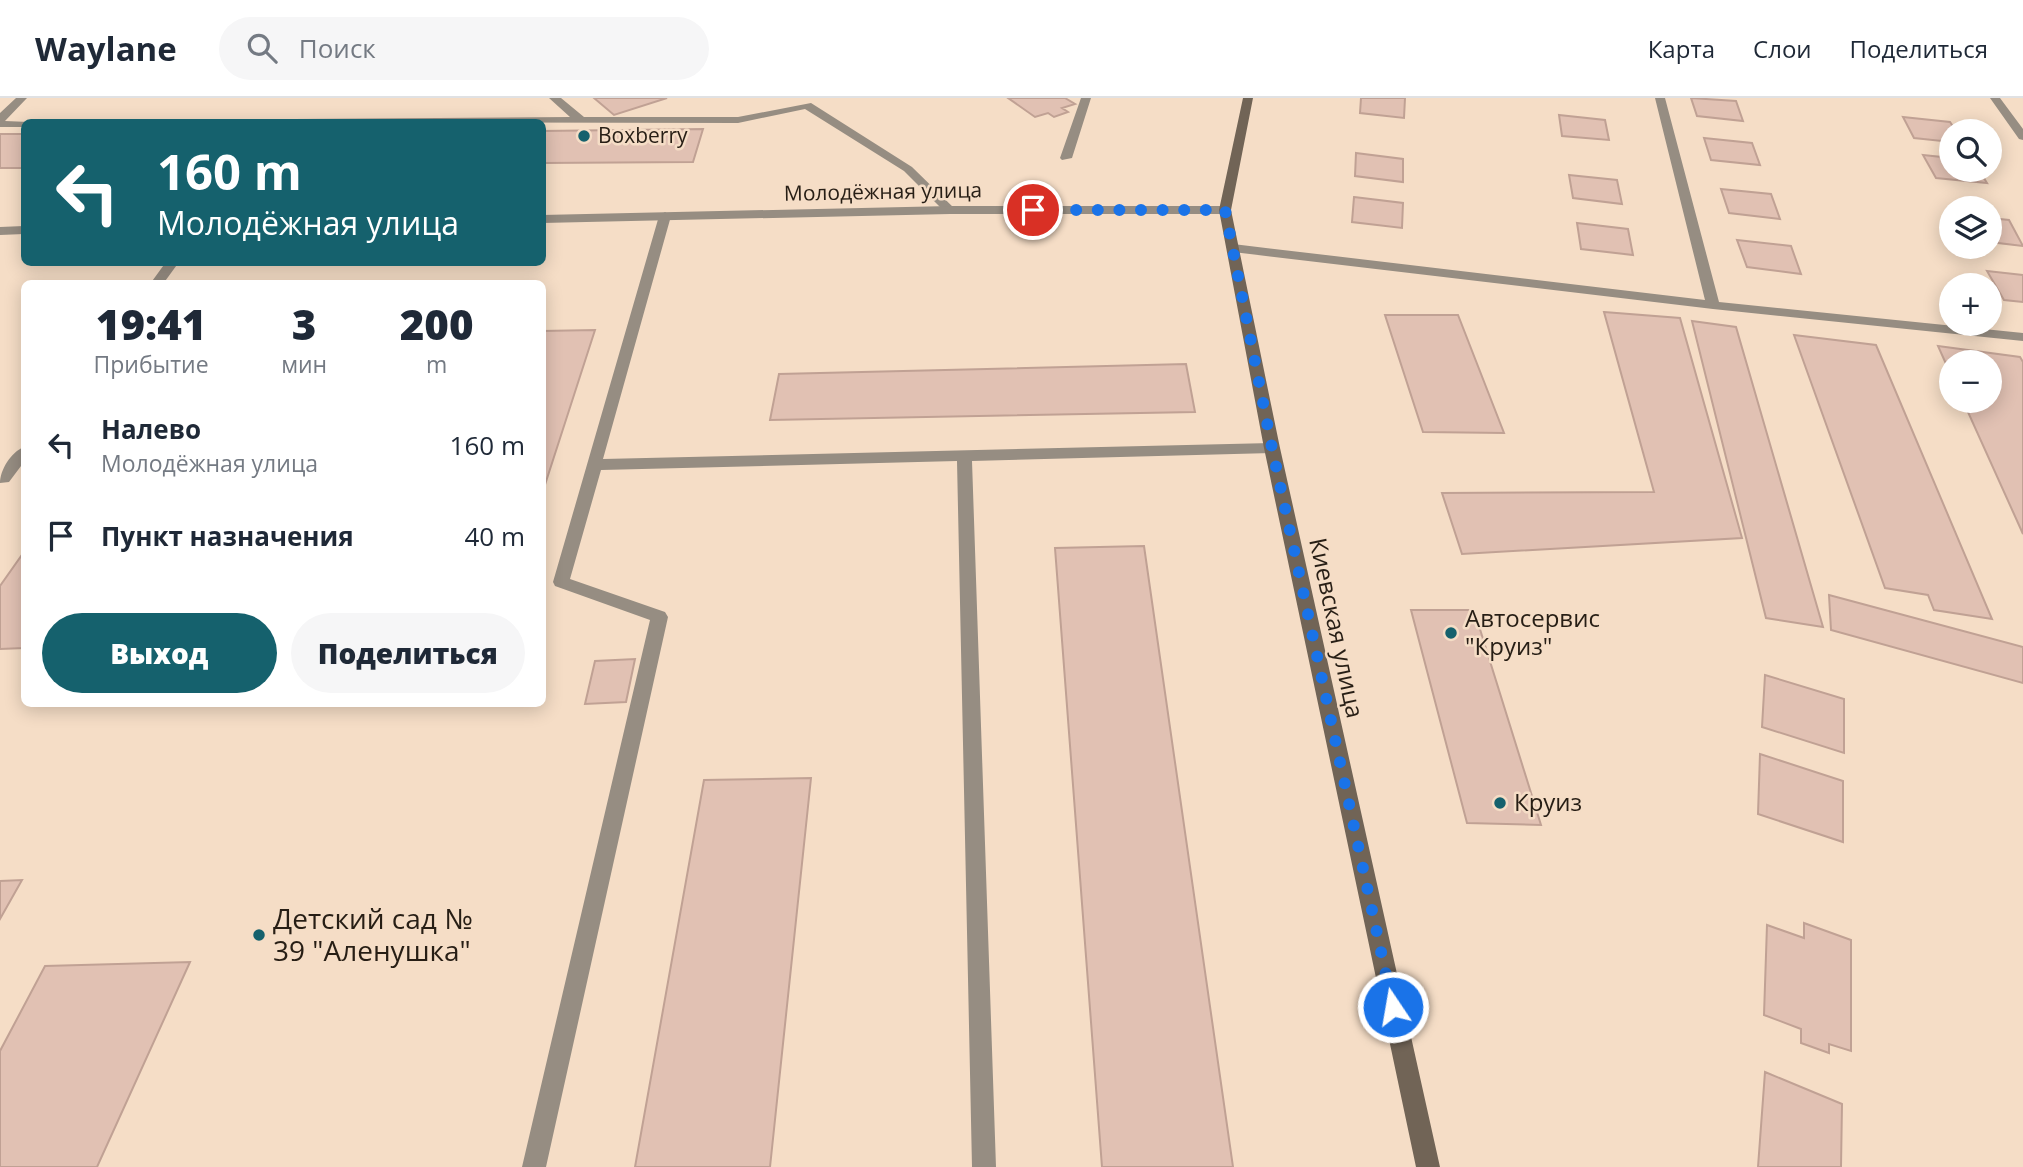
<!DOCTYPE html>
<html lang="ru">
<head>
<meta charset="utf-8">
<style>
	body { margin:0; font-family:"Open Sans",sans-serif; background:#f6f6f7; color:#1f2937; height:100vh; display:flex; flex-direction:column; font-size:26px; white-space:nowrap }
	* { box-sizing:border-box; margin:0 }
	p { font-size:23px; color:#747a83 }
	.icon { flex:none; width:38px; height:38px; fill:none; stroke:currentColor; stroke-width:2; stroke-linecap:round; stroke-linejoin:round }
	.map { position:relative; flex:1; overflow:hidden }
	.panel { position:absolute; left:21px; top:182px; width:525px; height:427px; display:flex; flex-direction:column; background:#fff; border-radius:10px; box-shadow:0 4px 18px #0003 }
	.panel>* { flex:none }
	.guide { position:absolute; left:21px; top:21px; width:525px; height:147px; border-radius:10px; box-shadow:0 4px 18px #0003; background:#15616d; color:#fff; overflow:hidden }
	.controls { position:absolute; left:1939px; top:21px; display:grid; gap:14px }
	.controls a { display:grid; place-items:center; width:63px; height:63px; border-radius:50%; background:#fff; box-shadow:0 4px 18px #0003; font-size:35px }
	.pin { position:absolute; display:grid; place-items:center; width:60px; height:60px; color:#fff; margin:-30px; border:4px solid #fff; border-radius:50%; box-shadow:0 2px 7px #0007 }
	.me { position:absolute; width:77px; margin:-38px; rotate:348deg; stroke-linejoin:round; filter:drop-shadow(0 0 5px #0008) }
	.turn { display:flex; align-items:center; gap:24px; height:147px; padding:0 21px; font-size:32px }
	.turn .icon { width:91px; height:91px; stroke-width:2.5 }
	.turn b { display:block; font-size:49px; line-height:60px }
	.eta { display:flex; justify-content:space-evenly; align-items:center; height:119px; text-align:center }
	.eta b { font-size:42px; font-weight:800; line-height:49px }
	.action { display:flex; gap:14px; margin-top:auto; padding:14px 21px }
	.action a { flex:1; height:80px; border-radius:42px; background:#15616d; color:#fff; font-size:28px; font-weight:800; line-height:80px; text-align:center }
	.action a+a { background:#f6f6f7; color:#1f2937 }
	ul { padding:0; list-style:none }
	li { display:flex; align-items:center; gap:21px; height:91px; padding:0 21px }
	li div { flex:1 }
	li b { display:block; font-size:26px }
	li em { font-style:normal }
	header { display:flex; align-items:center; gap:42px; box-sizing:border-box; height:98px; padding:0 35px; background:#fff; border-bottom:2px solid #e0e1e3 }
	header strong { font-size:33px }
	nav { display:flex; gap:38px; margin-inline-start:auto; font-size:24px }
	.search { width:490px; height:63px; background:#f6f6f7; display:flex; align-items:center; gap:18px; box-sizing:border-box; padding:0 24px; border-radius:38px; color:#747a83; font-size:26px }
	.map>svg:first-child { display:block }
</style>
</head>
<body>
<header>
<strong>Waylane</strong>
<div class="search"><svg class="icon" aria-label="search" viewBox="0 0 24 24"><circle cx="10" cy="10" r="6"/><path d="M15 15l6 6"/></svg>Поиск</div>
<nav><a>Карта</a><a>Слои</a><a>Поделиться</a></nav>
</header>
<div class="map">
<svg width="2023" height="1069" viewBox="0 0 2023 1069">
	<rect width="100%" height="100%" fill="#f5ddc6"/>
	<path fill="#e1c1b3" stroke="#c0a194" stroke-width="2" d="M594,0h73l-53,17z
		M1008,0h57l10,6 -13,4 6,4 -14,5 -6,-4 -13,4z
		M1361,0h44l-1,20 -44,-5z
		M1691,0l45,3 7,20 -46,-5z
		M1559,17l46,5 4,20 -47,-4z
		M1903,19l47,5 6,9h-5v11l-37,-4z
		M703,31l-10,33 -151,1v-32z
		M0,36h24v34h-24z
		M1704,40l48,5 8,22 -49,-5z
		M1356,55l47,6v23l-48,-6z
		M1923,57l28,3v12h28l8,13 -51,-5z
		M1569,77l48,5 5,24 -49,-6z
		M1721,91l50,5 9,25 -51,-6z
		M1354,99l49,6 -1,25 -50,-6z
		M1990,120l19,2 14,26 -33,-4z
		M1577,125l51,6 5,26 -52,-6z
		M1737,142l54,6 10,28 -54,-7z
		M1987,173l36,4v27l-19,-2z
		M1604,214l76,6 62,220 -280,16 -20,-61 212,-1z
		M1385,217h73l46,118 -81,-1z
		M1692,223l44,6 87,300 -57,-9z
		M595,232l-53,164v-163z
		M1794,237l82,10 116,274 -58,-9 -6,-15 -43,-7z
		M1938,248l82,11 3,5v172l-60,-133h27v-39h-39v13z
		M1186,266l9,48 -425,8 9,-46z
		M1144,448l89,621h-131l-47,-619z
		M24,454v96l-24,1v-63z
		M1829,497l194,52v36l-192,-53z
		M1411,512h63l67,215 -74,-2z
		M635,561l-9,43 -41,2 10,-43z
		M1765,577l79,24v54l-82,-26z
		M1760,656l83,27v61l-85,-28z
		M811,680l-41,389h-135l69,-387z
		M22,782l-22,39v-38z
		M1804,825l47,17v111l-22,-7v9l-28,-10v-14l-37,-14 3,-90 37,13z
		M190,864l-93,205h-97v-116l45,-85z
		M1765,974l77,32 -1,63h-83z"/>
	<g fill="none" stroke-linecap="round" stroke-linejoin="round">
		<path fill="#968d82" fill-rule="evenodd" d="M16,0h11l-22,23 24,1h-5v5h-24v-14z
			M549,0h12l23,19h154l73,-14 101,64 44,43 -10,3 -42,-42 -99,-62 -67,14 -451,-1 6,-3 277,-2z
			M1081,0h10l-19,60 -10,2 -2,-2z
			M665,114l6,4 -68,243 669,-16 8,5 -8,5 -300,8 24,706h-24l-15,-706 -356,9 -31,109 95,33 3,5 -122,550h-24l128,-547 -95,-34 -2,-4 106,-366z
			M166,164h13l-16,22h-13z
			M24,349v15l-15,20 -9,1c0,-13 11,-31 24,-36z"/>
		<path fill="#968d82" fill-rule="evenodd" d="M1655,0h10l54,204 304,31v8l-310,-32 -480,-57 -6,-4 6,-4 472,56z
			M1990,0h10l23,31v11l-4,-1z"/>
		<path fill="#968d82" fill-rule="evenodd" d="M950,108h275l6,4 -6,4h-275l-408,9v-8z
			M24,128v8l-24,1v-8z"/>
		<path fill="#716456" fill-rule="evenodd" d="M1243,0h10l-22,112 49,238 160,719h-24l-152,-719 -45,-238z"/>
	</g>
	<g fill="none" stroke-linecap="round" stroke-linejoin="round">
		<path stroke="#1a73e8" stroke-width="12" stroke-dasharray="0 21.6" d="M1033,112h192l47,238 121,559"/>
	</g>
	<g fill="#15616d" stroke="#f5ddc6" stroke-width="2.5">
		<circle cx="584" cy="38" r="7"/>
		<circle cx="1451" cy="535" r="7"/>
		<circle cx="1500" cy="705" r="7"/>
		<circle cx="259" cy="837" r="7"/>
	</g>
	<g text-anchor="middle" stroke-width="5" stroke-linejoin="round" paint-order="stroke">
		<g font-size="21" fill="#271e15" stroke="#f5ddc6" text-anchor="start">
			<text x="598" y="45">Boxberry</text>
		</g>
		<g font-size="21" fill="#271e15" stroke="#f5ddc6">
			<text transform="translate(883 94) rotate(-1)" y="7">Молодёжная улица</text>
		</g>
		<g font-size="24" fill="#271e15" stroke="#f5ddc6" text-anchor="start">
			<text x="1465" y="529">Автосервис<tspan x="1465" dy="28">"Круиз"</tspan></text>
			<text x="1514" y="713">Круиз</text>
		</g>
		<g font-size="24" fill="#271e15" stroke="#f5ddc6">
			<text transform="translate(1336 530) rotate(78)" y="8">Киевская улица</text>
		</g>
		<g font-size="28" fill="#271e15" stroke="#f5ddc6" text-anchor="start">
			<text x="273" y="831">Детский сад №<tspan x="273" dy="32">39 "Аленушка"</tspan></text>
		</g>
	</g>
</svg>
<div class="controls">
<a><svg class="icon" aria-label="search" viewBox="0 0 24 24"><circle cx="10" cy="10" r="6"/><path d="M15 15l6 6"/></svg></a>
<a><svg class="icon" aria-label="layers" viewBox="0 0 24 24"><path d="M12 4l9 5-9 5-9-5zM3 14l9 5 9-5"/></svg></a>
<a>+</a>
<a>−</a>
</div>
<div class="pin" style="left:1033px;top:112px;background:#d93025"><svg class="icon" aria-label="arrive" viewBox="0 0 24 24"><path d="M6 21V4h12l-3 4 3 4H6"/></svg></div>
<svg class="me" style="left:1393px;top:909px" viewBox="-20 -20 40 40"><circle r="17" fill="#1a73e8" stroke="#fff" stroke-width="3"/><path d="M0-11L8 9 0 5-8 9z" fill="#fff"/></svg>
<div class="guide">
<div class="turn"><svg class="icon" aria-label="left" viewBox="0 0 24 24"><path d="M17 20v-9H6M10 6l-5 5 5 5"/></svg><div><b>160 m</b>Молодёжная улица</div></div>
</div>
<section class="panel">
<div class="eta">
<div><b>19:41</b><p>Прибытие</p></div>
<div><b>3</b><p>мин</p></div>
<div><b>200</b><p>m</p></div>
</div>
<ul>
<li><svg class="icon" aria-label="left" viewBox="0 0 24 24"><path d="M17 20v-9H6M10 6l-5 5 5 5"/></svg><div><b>Налево</b><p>Молодёжная улица</p></div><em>160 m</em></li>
<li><svg class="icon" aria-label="arrive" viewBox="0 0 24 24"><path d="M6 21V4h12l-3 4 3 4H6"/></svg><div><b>Пункт назначения</b></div><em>40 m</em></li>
</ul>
<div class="action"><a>Выход</a><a>Поделиться</a></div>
</section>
</div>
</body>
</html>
